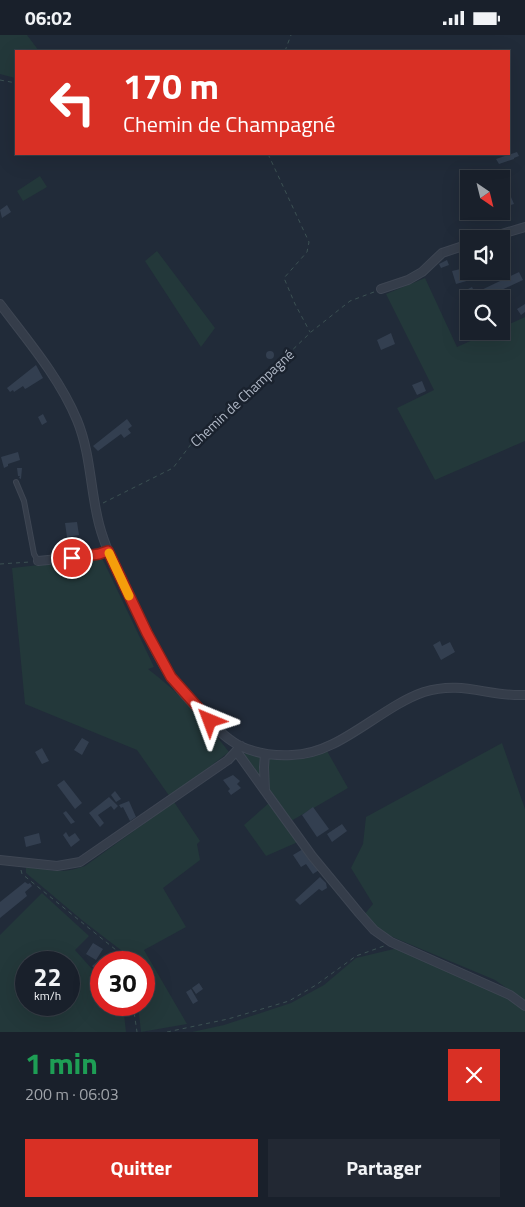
<!DOCTYPE html>
<html lang="fr">
<head>
<meta charset="utf-8">
<style>
	body { margin:0; font-family:"Titillium Web",sans-serif; background:#222833; color:#f1f3f6; height:100vh; display:flex; flex-direction:column; font-size:19px; white-space:nowrap }
	* { box-sizing:border-box; margin:0 }
	p { font-size:16px; color:#9fa3a9 }
	.icon { flex:none; width:28px; height:28px; fill:none; stroke:currentColor; stroke-width:2; stroke-linecap:round; stroke-linejoin:round }
	.map { position:relative; height:997px; overflow:hidden }
	.panel { display:flex; flex-direction:column; background:#19202b; flex:1 }
	.panel>* { flex:none }
	.top-card { position:absolute; left:15px; top:15px; width:495px; height:105px; border-radius:0px; box-shadow:0 5px 20px #0002,0 0 0 1px #373e47; background:#d93025; color:#fff; overflow:hidden }
	.needle { width:32px; rotate:145deg }
	.buttons { position:absolute; left:460px; top:135px; display:grid; gap:10px }
	.buttons a { display:grid; place-items:center; width:50px; height:50px; border-radius:0px; background:#19202b; box-shadow:0 5px 20px #0002,0 0 0 1px #373e47; font-size:25px }
	.speed { position:absolute; left:15px; top:916px; display:flex; gap:10px; font-size:25px; font-weight:700; text-align:center }
	.speed>* { display:grid; place-content:center; width:65px; height:65px; border-radius:50%; background:#19202b; box-shadow:0 5px 20px #0002,0 0 0 1px #373e47; line-height:1 }
	.speed small { font-size:12px; font-weight:400 }
	.speed .limit { border:8px solid #d22; background:#fff; color:#111 }
	.pin { position:absolute; display:grid; place-items:center; width:42px; height:42px; color:#fff; margin:-21px; border:2px solid #fff; border-radius:50%; box-shadow:0 1px 5px #0007 }
	.me { position:absolute; width:55px; margin:-28px; rotate:316deg; stroke-linejoin:round; filter:drop-shadow(0 0 4px #0008) }
	.turn { display:flex; align-items:center; gap:18px; height:105px; padding:0 25px; font-size:22px }
	.turn .icon { width:65px; height:65px; stroke-width:2.5 }
	.turn b { display:block; font-size:35px; line-height:42px }
	.round { display:grid; place-items:center; flex:none; width:52px; height:52px; border-radius:0px; background:#222833 }
	.head { display:flex; align-items:center; justify-content:space-between; height:85px; padding:0 25px }
	h1 { font-size:30px; font-weight:700; line-height:38px; color:#1e9e55 }
	.cta { display:flex; gap:10px; margin-top:auto; padding:10px 25px }
	.cta a { flex:1; height:58px; border-radius:0px; background:#d93025; color:#fff; font-size:20px; font-weight:700; line-height:58px; text-align:center }
	.cta a+a { background:#222833; color:#f1f3f6 }
	.status { display:flex; justify-content:space-between; align-items:center; height:35px; padding:0 25px; background:#19202b; direction:ltr }
	.status svg { height:14px; fill:currentColor }
	.map>svg:first-child { display:block }
</style>
</head>
<body>
<div class="status"><b>06:02</b><svg viewBox="0 0 49 12"><path d="M0 12V9h3v3zM5 12V6h3v6zM10 12V3h3v9zM15 12V0h3v12zM26 1h20v11H26zM47 4h2v5h-2z"/></svg></div>
<div class="map">
<svg width="525" height="997" viewBox="0 0 525 997">
	<rect width="100%" height="100%" fill="#212b39"/>
	<path fill="#23383a" fill-rule="evenodd" d="M0,0h27l12,16h-23l-1,27 -15,-4z
		M40,141l7,11 -24,14 -6,-10z
		M157,216l58,77 -14,19 -56,-86z
		M425,243l32,69 36,-16h8v-3l24,-11v124l-90,39 -38,-72 37,-18 -48,-96z
		M102,523l52,109 -6,2c32,24 57,52 81,83l-59,45 -33,-47 -112,-46 -13,-136z
		M502,708l23,66v192l-30,-21 -112,-47 -19,-18 9,-11 -22,-36 12,-24 3,-27z
		M327,716l21,37 -57,33c-13,-19 -33,-38 -21,-62 23,1 36,2 57,-8z
		M246,718h6l10,4v27l-20,-29z
		M174,767l26,39 -3,3 3,16 -37,28 23,39 -42,23 43,74 -46,8 -3,-27h6v-42l-15,-1 -3,-8 -43,-33 -57,-48v-5c11,-2 21,3 32,3 10,0 18,-2 27,-5z
		M270,767l28,40 -32,14 -22,-31z
		M42,858l47,43 -14,14 26,29v26h22l3,27h-126v-97zM26,928h43v42h-43z
		M398,913l109,48 18,13v23h-333l32,-7 67,-22 33,-18 32,-27z"/>
	<path fill="#333f50" d="M517,117l2,4 -5,2v1l-15,5 -3,-5z
		M508,155l6,14 -10,3 -3,-7v-7z
		M7,170l4,7 -9,6 -2,-8z
		M447,225l2,5 -8,3 -2,-4z
		M469,232v4l12,1 -6,2 2,4 -21,6 -4,-13z
		M519,237l4,8 -41,19h-9l-5,-10 4,-2 3,6z
		M525,269v8l-4,3 -4,-6z
		M391,298l4,11 -14,6 -4,-10z
		M266 320a4 4 0 1 1 8 0a4 4 0 1 1-8 0Z
		M36,330l7,13 -16,10 -2,1 -2,-3 -9,6 -1,-2 -3,2 -3,-4z
		M422,346l4,10 -9,4 -5,-10z
		M43,379l4,8 -5,3 -4,-8z
		M127,384l5,7 -4,3 3,4 -7,5 -3,-4 -23,17 -5,-5z
		M18,417l2,8 -12,4v2l-4,2 -3,-11z
		M17,433h5l-1,11 -2,-1 1,-2h-2z
		M77,487l2,13 -12,2 -2,-14z
		M440,606l2,5 8,-4 5,10 -14,8 -8,-15z
		M82,703l7,4 -7,13 -8,-5z
		M42,713l7,13 -7,3 -7,-12z
		M233,740l7,6 -3,3 4,4 -10,7 -3,-4 2,-2 -7,-9z
		M64,745l18,23 -7,6 -18,-24z
		M115,756l6,8 -5,3 -5,-7z
		M109,762l9,9 -4,4 -3,-4 -13,9 6,8 -4,4 -11,-14z
		M129,766l7,16 -6,4 -7,-14 -2,1 -2,-3z
		M313,772l16,22 -12,8 -15,-22z
		M66,776l9,11 -4,2 -8,-11z
		M342,789l5,7 -15,11 -5,-8z
		M66,797l3,5 6,-4 5,7 -9,7 -8,-12z
		M39,798l2,10 -15,4 -2,-10z
		M303,814l16,21 -6,4 -7,-10 -5,3 -8,-12z
		M320,842l6,6 1,5 -5,3 -3,-2 -19,16 -5,-5z
		M25,847l3,2 2,-1 2,3 -7,6 2,4 -27,22v-16z
		M93,908l10,6 -7,11 -10,-6z
		M98,926l3,3v12l-9,-10z
		M199,948l4,6 -7,5 -4,-6z
		M191,954l7,12 -5,3 -7,-12z"/>
	<g fill="none" stroke-linecap="round" stroke-linejoin="round">
		<defs>
			<path id="lane" d="M16,447l8,19 10,53 4,7"/>
			<path id="street" d="M485,204l40,-12
				M381,254l27,-9 14,-8 20,-19 27,-9
				M0,269c28,37 59,73 77,116 14,34 13,69 22,104 7,27 20,51 32,76 12,26 24,52 39,76 10,15 23,28 35,41 10,10 21,22 35,29 15,7 34,10 52,9 46,0 88,-48 132,-63 39,-12 64,5 101,3
				M38,526l51,-5 19,-5
				M237,717l28,39 -1,-24 1,-13
				M265,756l47,65 47,57 15,17 17,12 119,53 15,11
				M0,825l57,6 23,-4 148,-102 13,-14"/>
		</defs>
		<use href="#lane" stroke="#3e4653" stroke-width="6"/>
		<use href="#street" stroke="#3e4653" stroke-width="10"/>
		<path stroke="#3c5153" stroke-width="1" stroke-dasharray="4 4" stroke-linecap="butt" d="M285,16l6,-16
			M0,45l16,3
			M268,119l41,88 -2,10 -23,26 11,26 15,28
			M103,468l70,-35 25,-33 84,-75 29,-28 39,-31 24,-9
			M0,529l30,-2
			M21,835l1,4 94,76 9,8 2,5
			M133,970l4,27
			M167,997l61,-13 61,-18 27,-16 40,-29 28,-10"/>
		<use href="#lane" stroke="#353d4a" stroke-width="4"/>
		<use href="#street" stroke="#353d4a" stroke-width="8"/>
	</g>
	<g fill="none" stroke-linecap="round" stroke-linejoin="round">
		<defs>
			<path id="route" d="M72,523l27,-4 9,-3 39,82 24,44 39,44"/>
		</defs>
		<use href="#route" stroke="#8d1f18" stroke-width="12"/>
		<use href="#route" stroke="#d93025" stroke-width="9"/>
		<path stroke="#f59e0b" stroke-width="9" d="M109,518l20,43"/>
	</g>
	<g text-anchor="middle" stroke-width="5" stroke-linejoin="round" paint-order="stroke">
		<g font-size="14" fill="#b0b8c6" stroke="#1a222e">
			<text transform="translate(242 363) rotate(-43)" y="5">Chemin de Champagné</text>
		</g>
	</g>
</svg>
<div class="buttons">
<a><svg class="needle" viewBox="-14 -14 28 28"><path d="M0-13l5 13h-10z" fill="#e53935"/><path d="M0 13l5-13h-10z" fill="#9fa3a9"/></svg></a>
<a><svg class="icon" aria-label="sound" viewBox="0 0 24 24"><path d="M4 9h4l5-4v14l-5-4H4zM17 9q2 3 0 6"/></svg></a>
<a><svg class="icon" aria-label="search" viewBox="0 0 24 24"><circle cx="10" cy="10" r="6"/><path d="M15 15l6 6"/></svg></a>
</div>
<div class="speed"><div>22<small>km/h</small></div><div class="limit">30</div></div>
<div class="pin" style="left:72px;top:523px;background:#d93025"><svg class="icon" aria-label="arrive" viewBox="0 0 24 24"><path d="M6 21V4h12l-3 4 3 4H6"/></svg></div>
<svg class="me" style="left:210px;top:686px" viewBox="-20 -20 40 40"><path d="M0-17L14 15 0 8-14 15z" fill="#d93025" stroke="#fff" stroke-width="4"/></svg>
<div class="top-card">
<div class="turn"><svg class="icon" aria-label="left" viewBox="0 0 24 24"><path d="M17 20v-9H6M10 6l-5 5 5 5"/></svg><div><b>170 m</b>Chemin de Champagné</div></div>
</div>
</div>
<section class="panel">
<div class="head"><div><h1>1 min</h1><p>200 m · 06:03</p></div><a class="round" style="background:#d93025;color:#fff"><svg class="icon" aria-label="close" viewBox="0 0 24 24"><path d="M6 6l12 12M18 6L6 18"/></svg></a></div>
<div class="cta"><a>Quitter</a><a>Partager</a></div>
</section>
</body>
</html>
